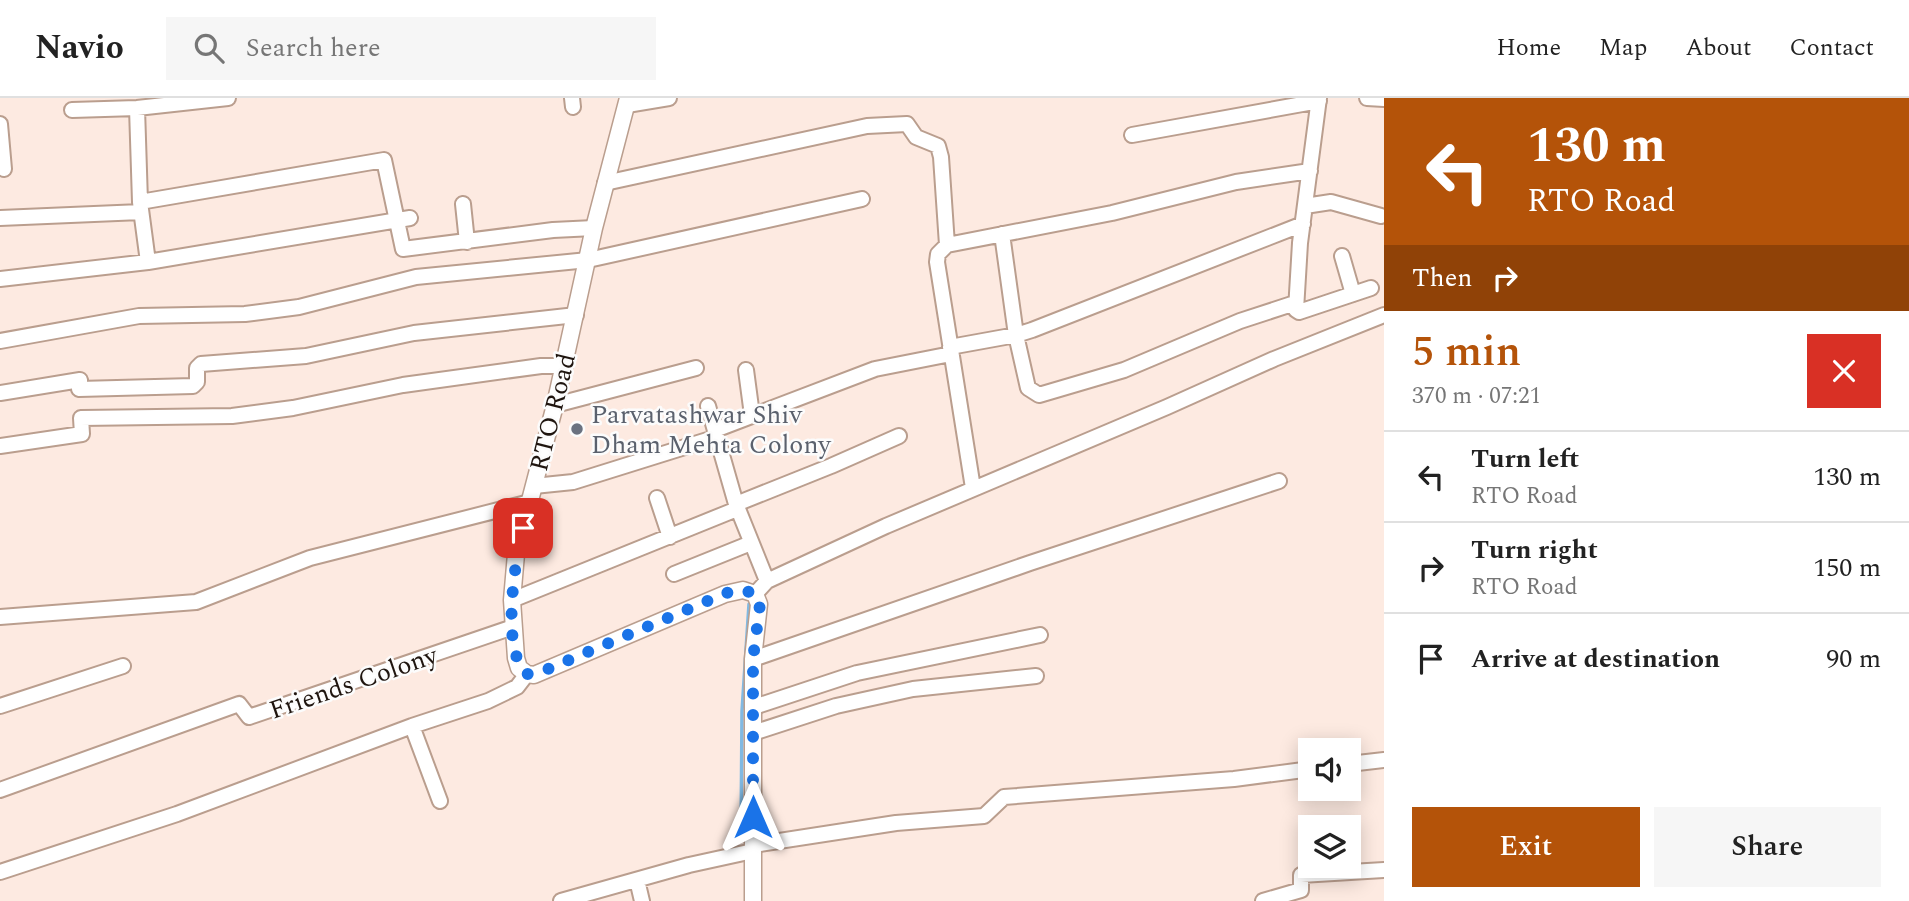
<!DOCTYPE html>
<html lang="en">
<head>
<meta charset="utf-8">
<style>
	body { margin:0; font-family:Spectral,serif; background:#f6f6f6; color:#222; height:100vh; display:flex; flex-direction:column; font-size:26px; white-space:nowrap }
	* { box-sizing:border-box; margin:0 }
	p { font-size:23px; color:#767676 }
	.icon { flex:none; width:38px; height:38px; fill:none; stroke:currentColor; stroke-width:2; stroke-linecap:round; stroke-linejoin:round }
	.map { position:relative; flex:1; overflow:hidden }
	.panel { display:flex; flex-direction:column; background:#fff; width:525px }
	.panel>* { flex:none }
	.top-card { background:#b45309; color:#fff; overflow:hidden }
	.fabs { position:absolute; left:1298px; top:640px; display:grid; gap:14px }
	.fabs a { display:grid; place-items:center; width:63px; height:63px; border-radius:0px; background:#fff; box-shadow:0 4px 18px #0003; font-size:35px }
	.pin { position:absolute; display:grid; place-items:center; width:60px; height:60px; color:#fff; margin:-30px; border-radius:14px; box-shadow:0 4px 10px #0006 }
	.me { position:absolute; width:77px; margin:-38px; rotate:0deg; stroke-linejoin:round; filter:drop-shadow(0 0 5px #0008) }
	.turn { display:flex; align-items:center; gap:24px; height:147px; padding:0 28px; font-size:32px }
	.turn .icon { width:91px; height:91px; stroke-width:2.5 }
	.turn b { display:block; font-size:49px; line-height:60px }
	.then { display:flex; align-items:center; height:66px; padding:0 28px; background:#0003; gap:14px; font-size:26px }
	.round { display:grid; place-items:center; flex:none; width:74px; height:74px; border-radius:0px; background:#f6f6f6 }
	.summary { display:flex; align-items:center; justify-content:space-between; height:119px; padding:0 28px }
	h1 { font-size:42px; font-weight:600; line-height:52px; color:#b45309 }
	.primary-button { display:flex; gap:14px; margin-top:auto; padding:14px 28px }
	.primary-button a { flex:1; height:80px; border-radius:0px; background:#b45309; color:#fff; font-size:28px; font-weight:600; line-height:80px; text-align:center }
	.primary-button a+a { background:#f6f6f6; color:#222 }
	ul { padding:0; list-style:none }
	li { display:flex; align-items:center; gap:21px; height:91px; padding:0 28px; border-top:2px solid #e0e0e0 }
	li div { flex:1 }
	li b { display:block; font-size:26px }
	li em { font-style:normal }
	header { display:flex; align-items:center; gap:42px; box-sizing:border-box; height:98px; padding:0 35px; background:#fff; border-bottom:2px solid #e0e0e0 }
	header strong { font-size:33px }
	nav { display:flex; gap:38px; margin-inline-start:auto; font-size:24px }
	.search { width:490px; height:63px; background:#f6f6f6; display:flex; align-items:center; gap:18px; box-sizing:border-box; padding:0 24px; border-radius:0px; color:#767676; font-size:26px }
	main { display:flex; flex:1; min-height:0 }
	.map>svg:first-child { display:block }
</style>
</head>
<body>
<header>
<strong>Navio</strong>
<div class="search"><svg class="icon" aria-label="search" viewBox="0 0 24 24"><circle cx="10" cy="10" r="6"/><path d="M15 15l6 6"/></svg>Search here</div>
<nav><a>Home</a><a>Map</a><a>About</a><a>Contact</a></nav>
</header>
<main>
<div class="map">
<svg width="1384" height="803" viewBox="0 0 1384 803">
	<rect width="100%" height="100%" fill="#fdeae1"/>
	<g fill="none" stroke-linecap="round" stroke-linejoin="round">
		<path stroke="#81b9e2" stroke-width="3.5" d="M741,741l1,-128 7,-107"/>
		<defs>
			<path id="minor" d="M572,0l1,9
				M1319,0l-19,145 -4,67 3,2 72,-24
				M1367,0l17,1
				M627,7l42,-7
				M137,10l3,94 8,60
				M72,12l65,-2 91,-10
				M0,26l4,45
				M1132,37l187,-34
				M605,85l262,-57 40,-2 9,13 22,9 3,11 6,88
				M140,104l244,-42 19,89 150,-19 41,-2
				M463,106l4,38
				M1305,108l26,-4 50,14
				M0,120l141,-6
				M1002,136l14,101 12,53 11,7 85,-25 116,-49 55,-18
				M1342,158l11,38
				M0,181l148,-17 262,-44
				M0,243l139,-25 106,-2 54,-7 117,-30 172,-17 274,-61
				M950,249l66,-12 16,-5 271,-106
				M746,272l6,45
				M0,295l80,-13 -1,9 114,-3 4,-4v-14l4,-4 105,-8 108,-23 162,-18
				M555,307l141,-37
				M708,308l28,98 31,77
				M715,332l160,-61 76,-15
				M0,348l82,-12 -1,-16 151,-2 61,-8 110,-23 138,-19h24
				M534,388l39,-4 144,-45
				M973,390l-36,-226 1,-8 9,-9 165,-32 124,-31 74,-11
				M657,400l13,39
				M736,406l95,-38 68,-30
				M674,476l77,-31
				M755,496l12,-13 119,-55 281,-119 107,-48 110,-44
				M512,502l225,-91
				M0,519l196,-15 114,-44 220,-56
				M753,561l277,-96 249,-82
				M0,608l123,-40
				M754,609l103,-34 183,-38
				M412,628l28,75
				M753,635l83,-27 77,-17 123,-13
				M1349,666l35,-4
				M0,692l239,-86 10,13 264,-90
				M753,747l143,-22 88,-7 20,-19 230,-18 77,-10
				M0,774l177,-58 235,-88 76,-25 29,-14 10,-13
				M637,782l5,21
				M561,803l128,-36 64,-14
				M1263,803l38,-11v-15l83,-5"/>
			<path id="tertiary" d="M628,0l-34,130 -39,177 -39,149 -4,46 4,58 3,10 8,6 7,1 191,-81 18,-4 12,4 4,10 -6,55v242"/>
		</defs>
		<use href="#minor" stroke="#ba9e8e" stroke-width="18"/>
		<use href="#tertiary" stroke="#ba9e8e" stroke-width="19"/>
		<use href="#minor" stroke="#fff" stroke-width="14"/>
		<use href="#tertiary" stroke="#fff" stroke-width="16"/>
	</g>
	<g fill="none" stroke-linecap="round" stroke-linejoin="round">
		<path stroke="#1a73e8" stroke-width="12" stroke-dasharray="0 21.6" d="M523,430c-8,32 -23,123 4,146l14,-2 185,-79 17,-3 12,4 5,10 -7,55v158"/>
	</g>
	<circle fill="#6b7280" stroke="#fcfcfc" stroke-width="2.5" cx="577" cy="331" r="7"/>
	<g text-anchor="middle" stroke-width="5" stroke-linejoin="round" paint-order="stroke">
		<g font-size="26" fill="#1f150f" stroke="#fcfcfc">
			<text transform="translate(552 314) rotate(-76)" y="9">RTO Road</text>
			<text transform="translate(353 584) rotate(-19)" y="9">Friends Colony</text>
		</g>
		<g font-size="26" fill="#5b616d" stroke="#fcfcfc" text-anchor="start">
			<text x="591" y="325">Parvatashwar Shiv<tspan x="591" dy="30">Dham Mehta Colony</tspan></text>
		</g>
	</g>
</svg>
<div class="fabs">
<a><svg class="icon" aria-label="sound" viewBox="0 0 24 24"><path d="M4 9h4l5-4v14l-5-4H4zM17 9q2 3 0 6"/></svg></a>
<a><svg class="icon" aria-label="layers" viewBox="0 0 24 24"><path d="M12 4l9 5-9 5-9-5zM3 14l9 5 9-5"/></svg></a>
</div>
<div class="pin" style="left:523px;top:430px;background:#d93025"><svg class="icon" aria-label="arrive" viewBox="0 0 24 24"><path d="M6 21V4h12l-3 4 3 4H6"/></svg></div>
<svg class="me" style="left:753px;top:719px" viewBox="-20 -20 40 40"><path d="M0-17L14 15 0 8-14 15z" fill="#1a73e8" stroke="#fff" stroke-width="4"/></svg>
</div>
<section class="panel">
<div class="top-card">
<div class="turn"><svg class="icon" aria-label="left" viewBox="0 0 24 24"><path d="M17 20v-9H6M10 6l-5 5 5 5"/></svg><div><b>130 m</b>RTO Road</div></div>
<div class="then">Then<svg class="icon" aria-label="right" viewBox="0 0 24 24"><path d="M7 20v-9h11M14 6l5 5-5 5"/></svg></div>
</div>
<div class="summary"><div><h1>5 min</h1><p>370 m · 07:21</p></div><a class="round" style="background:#d93025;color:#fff"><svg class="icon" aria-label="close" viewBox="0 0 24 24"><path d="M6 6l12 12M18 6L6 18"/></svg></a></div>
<ul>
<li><svg class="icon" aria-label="left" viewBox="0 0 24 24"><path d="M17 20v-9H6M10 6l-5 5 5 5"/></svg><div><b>Turn left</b><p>RTO Road</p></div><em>130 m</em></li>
<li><svg class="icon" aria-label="right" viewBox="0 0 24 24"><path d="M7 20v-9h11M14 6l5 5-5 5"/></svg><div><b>Turn right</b><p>RTO Road</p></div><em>150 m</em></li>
<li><svg class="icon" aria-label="arrive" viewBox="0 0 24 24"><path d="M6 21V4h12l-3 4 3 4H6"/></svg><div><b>Arrive at destination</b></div><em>90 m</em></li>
</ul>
<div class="primary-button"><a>Exit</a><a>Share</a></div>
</section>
</main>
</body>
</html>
